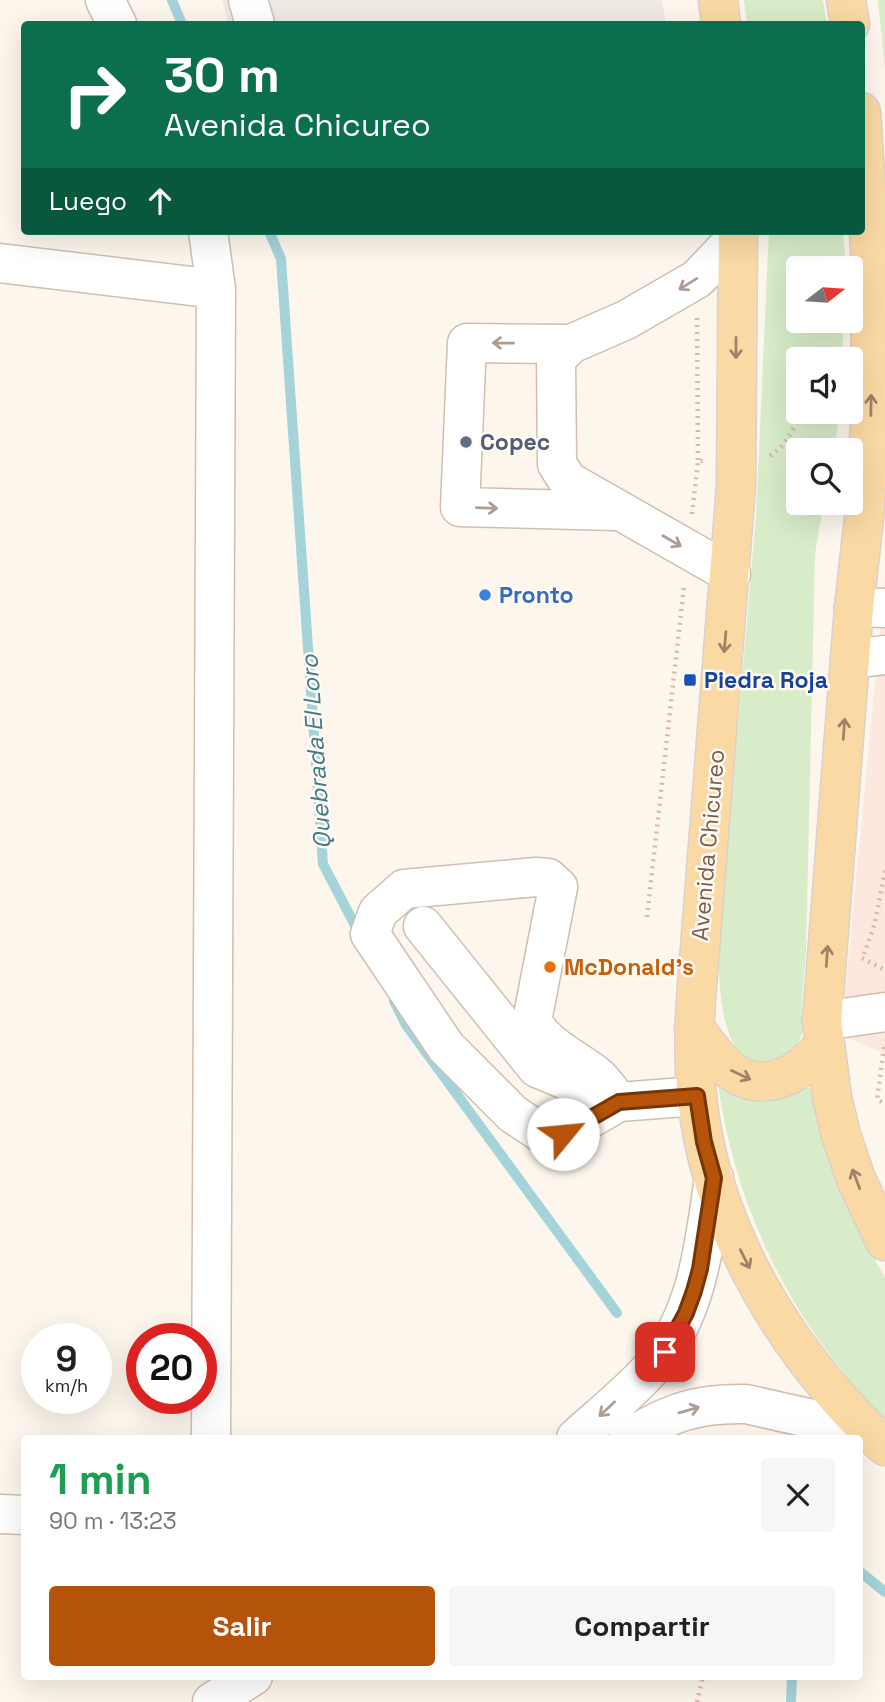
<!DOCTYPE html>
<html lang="es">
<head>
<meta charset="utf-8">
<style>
	body { margin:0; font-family:"Space Grotesk",sans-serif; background:#f6f6f6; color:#222; height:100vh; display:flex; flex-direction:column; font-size:26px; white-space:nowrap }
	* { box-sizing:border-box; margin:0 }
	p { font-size:23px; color:#767676 }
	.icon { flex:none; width:38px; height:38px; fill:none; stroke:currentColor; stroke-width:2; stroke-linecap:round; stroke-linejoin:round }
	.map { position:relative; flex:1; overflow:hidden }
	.side { position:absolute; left:21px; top:1435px; width:842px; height:245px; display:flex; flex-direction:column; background:#fff; border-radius:7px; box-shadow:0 7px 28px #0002 }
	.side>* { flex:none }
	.guide { position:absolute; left:21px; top:21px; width:844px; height:214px; border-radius:7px; box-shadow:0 7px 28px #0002; background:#0b6e4f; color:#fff; overflow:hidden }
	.needle { width:46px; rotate:73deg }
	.buttons { position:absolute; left:786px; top:256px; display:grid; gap:14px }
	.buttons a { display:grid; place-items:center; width:77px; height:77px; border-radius:7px; background:#fff; box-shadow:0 7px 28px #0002; font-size:35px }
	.speed { position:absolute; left:21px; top:1323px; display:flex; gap:14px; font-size:35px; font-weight:700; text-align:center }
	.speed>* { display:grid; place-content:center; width:91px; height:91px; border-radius:50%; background:#fff; box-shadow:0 7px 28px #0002; line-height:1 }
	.speed small { font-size:18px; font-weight:400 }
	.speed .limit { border:10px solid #d22; background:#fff; color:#111 }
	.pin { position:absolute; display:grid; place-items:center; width:60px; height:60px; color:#fff; margin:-30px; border-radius:14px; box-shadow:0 4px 10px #0006 }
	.me { position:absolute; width:77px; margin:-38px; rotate:62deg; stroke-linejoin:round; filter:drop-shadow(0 0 5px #0008) }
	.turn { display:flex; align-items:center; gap:24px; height:147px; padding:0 28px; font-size:32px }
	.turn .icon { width:91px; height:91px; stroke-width:2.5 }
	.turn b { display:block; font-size:49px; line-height:60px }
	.then { display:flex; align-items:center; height:66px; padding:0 28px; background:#0003; gap:14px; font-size:26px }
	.round { display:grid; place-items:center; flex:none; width:74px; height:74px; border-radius:7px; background:#f6f6f6 }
	.head { display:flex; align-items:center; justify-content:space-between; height:119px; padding:0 28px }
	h1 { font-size:42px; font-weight:700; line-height:52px; color:#1e9e55 }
	.button { display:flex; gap:14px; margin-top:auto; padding:14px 28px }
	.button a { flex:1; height:80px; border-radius:7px; background:#b45309; color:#fff; font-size:28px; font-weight:700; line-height:80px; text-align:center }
	.button a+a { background:#f6f6f6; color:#222 }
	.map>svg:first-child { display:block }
</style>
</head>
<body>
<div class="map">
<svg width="885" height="1702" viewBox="0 0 885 1702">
	<rect width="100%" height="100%" fill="#fdf6ec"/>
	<path fill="#fde8e0" d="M885,578v476l-44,-19z"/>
	<path fill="#efe9e4" d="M222,0h440l4,24h-438z"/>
	<path fill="#d8ecc9" d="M744,0h79l4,24h-80z
		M878,0h7v67z
		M769,231h74l3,37h-48v52h46l-2,39h-44v52h42l-6,39h-36v52h26l-9,52 -9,398c-1,18 -4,36 -4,54 1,11 3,20 -1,31 -5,12 -15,20 -28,23 -54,12 -52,-69 -55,-103l38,-441z
		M717,1078l93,10 13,49 42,106 20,34v145c-15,-14 -28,-32 -41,-49 -70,-86 -112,-185 -127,-295z"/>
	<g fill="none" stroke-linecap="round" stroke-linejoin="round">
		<path stroke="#a5d3da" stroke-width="10" d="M172,0l10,24
			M269,231l12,28 42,605 37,71
			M394,1001l12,24 211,288
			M859,1571l26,21
			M791,1702l1,-26"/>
		<defs>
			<path id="minor" d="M105,0l12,24
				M248,0l7,24
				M208,231l8,58 -5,1149
				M0,263l216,26
				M571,344l-104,-1 -7,164 156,4
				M731,574l-163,-93 -11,-17 -1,-105 15,-15 55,-24 71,-41 40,-42
				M854,607l31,1
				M850,659l35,-4
				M536,877l12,1 10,9 -26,134c13,25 44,38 65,55 8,7 15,18 22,26l-56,32h-20l-30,-20 -67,-67 -76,-113 8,-22 26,-23z
				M423,926l114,142 82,34 78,-6
				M822,1021l63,-9
				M576,1438c24,-22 58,-49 78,-73 45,-54 50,-121 60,-187
				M628,1438c42,-25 68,-35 118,-34l124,28
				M0,1514l24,1
				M212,1702l41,-26"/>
			<path id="major" d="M718,0l3,24
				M846,0l4,24
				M861,112l9,137 1,159 -7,110 -10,89 -32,414 10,76 9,38 15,44 29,62
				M738,231l-2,255 -39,500c-3,37 -4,74 0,111 14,134 91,259 188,349
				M694,1027c11,15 22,31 36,43 34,26 72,4 94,-26"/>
		</defs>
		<use href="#minor" stroke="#d1beb0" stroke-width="41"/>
		<use href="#major" stroke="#dad1cd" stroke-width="41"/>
		<path stroke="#d9b8a5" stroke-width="4.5" stroke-dasharray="2 5" stroke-linecap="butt" d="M697,318l1,143
			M770,456c22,-15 20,-29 36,-45
			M692,514l6,-53h5
			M647,917l37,-331
			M864,954l11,-31 10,-53
			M862,958l23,12
			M884,1047l-7,52 8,5
			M697,1702l6,-26"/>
		<use href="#minor" stroke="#fff" stroke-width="38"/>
		<use href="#major" stroke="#fbd9a5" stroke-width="38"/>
	</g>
	<defs><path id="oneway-shaft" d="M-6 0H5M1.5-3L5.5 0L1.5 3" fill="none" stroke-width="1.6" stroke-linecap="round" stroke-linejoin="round" transform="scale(1.75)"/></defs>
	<g stroke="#af9d94">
		<use href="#oneway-shaft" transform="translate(688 284) rotate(148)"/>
		<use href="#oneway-shaft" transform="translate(503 343) rotate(-179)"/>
		<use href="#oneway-shaft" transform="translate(487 508) rotate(2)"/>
		<use href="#oneway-shaft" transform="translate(672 541) rotate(30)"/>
		<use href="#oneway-shaft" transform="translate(607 1409) rotate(137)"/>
		<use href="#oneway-shaft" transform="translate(689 1410) rotate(-16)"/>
	</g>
	<g stroke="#a18267">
		<use href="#oneway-shaft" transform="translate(736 348) rotate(90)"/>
		<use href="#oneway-shaft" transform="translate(871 405) rotate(-89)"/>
		<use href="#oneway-shaft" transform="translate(725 642) rotate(95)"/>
		<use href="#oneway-shaft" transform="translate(844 729) rotate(-86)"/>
		<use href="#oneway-shaft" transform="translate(827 956) rotate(-86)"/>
		<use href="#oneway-shaft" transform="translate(741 1075) rotate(25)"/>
		<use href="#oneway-shaft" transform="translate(856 1179) rotate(-111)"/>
		<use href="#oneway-shaft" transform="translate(745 1259) rotate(63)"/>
	</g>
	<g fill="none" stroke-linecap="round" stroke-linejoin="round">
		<defs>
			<path id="route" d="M563,1134l56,-32 78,-6 7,46 10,36 -14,91 -6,22 -8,22 -21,39"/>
		</defs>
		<use href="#route" stroke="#753606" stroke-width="18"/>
		<use href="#route" stroke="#b45309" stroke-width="12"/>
	</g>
	<circle fill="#5c6f8a" stroke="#fffaf3" stroke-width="2.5" cx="466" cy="442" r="7"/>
	<circle fill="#3f7fe0" stroke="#fffaf3" stroke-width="2.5" cx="485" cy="595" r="7"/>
	<rect fill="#1a4fb4" stroke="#fffaf3" stroke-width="2.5" x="683" y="673" width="14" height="14" rx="3.5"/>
	<circle fill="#e8710a" stroke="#fffaf3" stroke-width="2.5" cx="550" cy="967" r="7"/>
	<g text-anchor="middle" stroke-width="5" stroke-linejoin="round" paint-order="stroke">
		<g font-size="23" font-weight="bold" fill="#4e5e75" stroke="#fffaf3" text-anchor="start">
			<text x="480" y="450">Copec</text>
		</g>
		<g font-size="23" font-weight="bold" fill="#366cbe" stroke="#fffaf3" text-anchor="start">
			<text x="499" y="603">Pronto</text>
		</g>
		<g font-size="23" font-weight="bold" fill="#164399" stroke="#fffaf3" text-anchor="start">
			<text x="704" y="688">Piedra Roja</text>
		</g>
		<g font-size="23" fill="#7a5c4d" stroke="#fffaf3">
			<text transform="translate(708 845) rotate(-85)" y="8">Avenida Chicureo</text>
		</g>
		<g font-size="23" font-weight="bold" fill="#c56008" stroke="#fffaf3" text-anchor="start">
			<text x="564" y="975">McDonald's</text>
		</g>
		<g font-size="24" font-style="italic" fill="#437c86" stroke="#fffaf3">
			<text transform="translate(316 752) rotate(-94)" y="8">Quebrada El Loro</text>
		</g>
	</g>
</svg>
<div class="buttons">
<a><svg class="needle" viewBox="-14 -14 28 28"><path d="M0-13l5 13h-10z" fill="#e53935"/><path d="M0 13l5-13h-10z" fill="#767676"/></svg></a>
<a><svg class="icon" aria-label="sound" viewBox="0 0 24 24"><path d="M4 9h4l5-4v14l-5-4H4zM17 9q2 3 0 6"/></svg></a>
<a><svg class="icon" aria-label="search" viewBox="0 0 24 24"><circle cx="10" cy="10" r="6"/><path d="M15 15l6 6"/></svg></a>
</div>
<div class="speed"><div>9<small>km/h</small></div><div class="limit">20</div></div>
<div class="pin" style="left:665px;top:1352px;background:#d93025"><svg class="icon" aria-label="arrive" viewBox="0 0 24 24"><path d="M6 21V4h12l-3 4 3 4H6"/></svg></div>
<svg class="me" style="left:563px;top:1134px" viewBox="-20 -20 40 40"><circle r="19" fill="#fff"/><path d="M0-13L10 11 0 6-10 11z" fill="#b45309"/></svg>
<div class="guide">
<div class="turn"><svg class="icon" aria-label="right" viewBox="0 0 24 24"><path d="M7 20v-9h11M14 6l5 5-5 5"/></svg><div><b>30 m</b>Avenida Chicureo</div></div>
<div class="then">Luego<svg class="icon" aria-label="ahead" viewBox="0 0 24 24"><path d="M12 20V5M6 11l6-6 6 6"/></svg></div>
</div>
<section class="side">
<div class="head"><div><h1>1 min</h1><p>90 m · 13:23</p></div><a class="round"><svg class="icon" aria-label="close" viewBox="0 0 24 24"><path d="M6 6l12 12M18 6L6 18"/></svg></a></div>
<div class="button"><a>Salir</a><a>Compartir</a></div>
</section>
</div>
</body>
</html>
